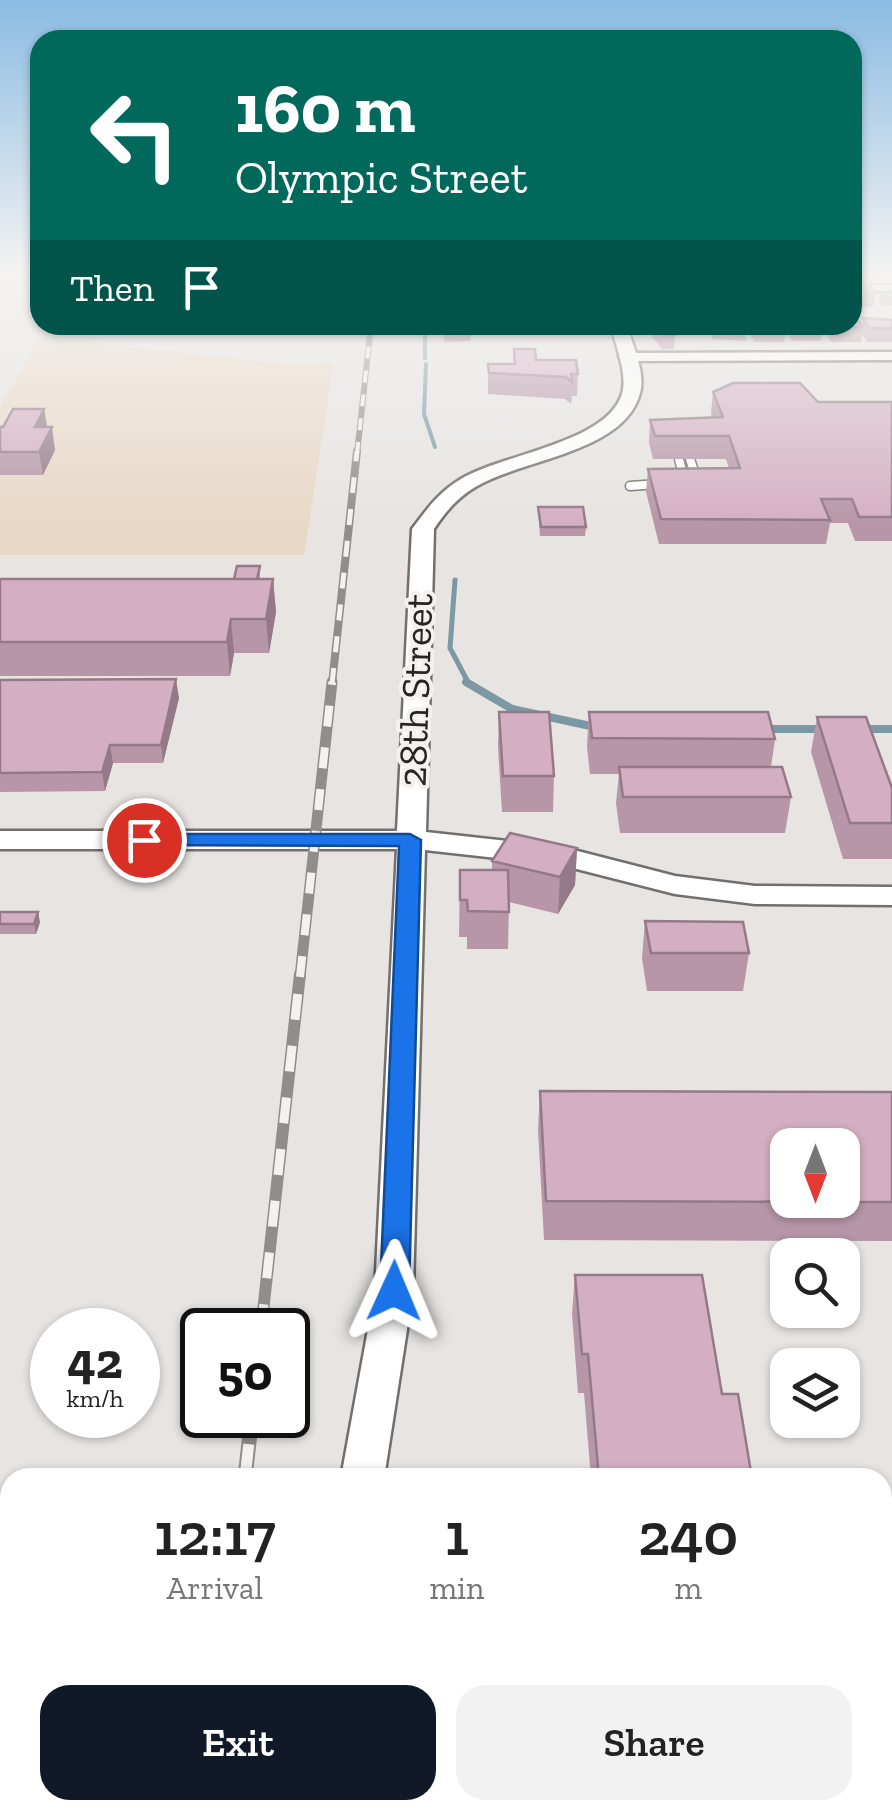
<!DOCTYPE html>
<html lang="en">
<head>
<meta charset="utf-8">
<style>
	body { margin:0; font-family:"Zilla Slab",serif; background:#f2f2f2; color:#222; height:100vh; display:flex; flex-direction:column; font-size:38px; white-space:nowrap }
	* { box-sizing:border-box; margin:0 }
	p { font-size:32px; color:#767676 }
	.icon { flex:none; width:55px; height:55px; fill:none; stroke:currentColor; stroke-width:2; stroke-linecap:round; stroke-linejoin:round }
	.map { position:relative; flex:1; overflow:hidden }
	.details { position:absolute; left:0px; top:1468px; width:892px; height:352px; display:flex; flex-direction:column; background:#fff; border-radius:30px 30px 0 0; box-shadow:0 2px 8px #0004 }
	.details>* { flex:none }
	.hud { position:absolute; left:30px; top:30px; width:832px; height:305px; border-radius:30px; box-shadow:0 2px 8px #0004; background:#00695c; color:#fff; overflow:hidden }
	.needle { width:65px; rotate:180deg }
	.buttons { position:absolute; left:770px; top:1128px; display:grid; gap:20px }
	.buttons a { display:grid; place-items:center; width:90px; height:90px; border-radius:20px; background:#fff; box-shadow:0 2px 8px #0004; font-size:50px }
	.speed { position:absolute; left:30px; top:1308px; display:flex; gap:20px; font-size:50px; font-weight:700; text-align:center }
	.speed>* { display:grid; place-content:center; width:130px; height:130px; border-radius:50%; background:#fff; box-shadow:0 2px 8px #0004; line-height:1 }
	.speed small { font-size:25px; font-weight:400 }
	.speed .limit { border:5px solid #111; border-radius:15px; background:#fff; color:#111 }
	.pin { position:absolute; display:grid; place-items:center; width:85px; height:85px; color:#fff; margin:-42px; border:5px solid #fff; border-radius:50%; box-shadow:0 2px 10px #0007 }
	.me { position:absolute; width:110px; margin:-55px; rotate:1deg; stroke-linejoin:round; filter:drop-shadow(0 0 8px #0008) }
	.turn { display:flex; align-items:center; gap:35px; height:210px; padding:0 40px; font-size:45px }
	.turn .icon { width:130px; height:130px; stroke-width:2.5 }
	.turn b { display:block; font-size:70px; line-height:85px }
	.then { display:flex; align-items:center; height:95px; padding:0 40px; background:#0003; gap:20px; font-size:38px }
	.eta { display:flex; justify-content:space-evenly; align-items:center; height:170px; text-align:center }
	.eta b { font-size:60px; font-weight:600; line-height:70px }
	.button { display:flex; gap:20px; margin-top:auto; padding:20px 40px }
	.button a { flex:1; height:115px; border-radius:30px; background:#111827; color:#fff; font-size:40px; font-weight:600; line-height:115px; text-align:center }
	.button a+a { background:#f2f2f2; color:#222 }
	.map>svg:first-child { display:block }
</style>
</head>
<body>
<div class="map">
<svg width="892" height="1818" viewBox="0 0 892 1818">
	<rect width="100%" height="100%" fill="#e7e4e1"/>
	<path fill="#e8d8c6" d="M40,337l252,27 42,-2 -30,193h-304v-147z"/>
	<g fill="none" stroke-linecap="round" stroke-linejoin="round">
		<path stroke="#7b98a4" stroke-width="4" d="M425,325v33
			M426,364l-2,50 11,33"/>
		<path stroke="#7b98a4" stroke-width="5" d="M455,580l-5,68 19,36"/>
		<path stroke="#7b98a4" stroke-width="8" d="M466,682l46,27 83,18
			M764,729h61
			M864,729h28"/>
		<defs>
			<path id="service-far1" d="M497,329l123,1"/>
			<path id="service" d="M675,477l7,-6 -3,-12
				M689,477l5,-6 -4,-12
				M630,486l29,-2"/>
			<path id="minor" d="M852,285h40v6h-40z"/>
			<path id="tertiary" d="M892,352v8l-266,1 -7,-4 7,-4z"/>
			<path id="secondary" d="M611,325h16c5,20 19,47 13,68 -15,59 -117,66 -163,93 -19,11 -31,25 -43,43l-8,303 136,15 113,29 80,10 137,1v18l-137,-1 -80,-10 -114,-29 -136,-15 -12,441 -29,187h-43l34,-187 22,-442h-397v-18h397l15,-302c15,-20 27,-37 49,-50 41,-25 146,-36 161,-85 6,-21 -7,-49 -11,-69z
				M297,1810h50l-1,8h-50z"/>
		</defs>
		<use href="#service-far1" stroke="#726f6d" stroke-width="9"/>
		<use href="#service" stroke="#726f6d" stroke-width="11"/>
		<use href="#minor" stroke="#726f6d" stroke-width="5"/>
		<use href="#tertiary" stroke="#726f6d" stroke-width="5"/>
		<use href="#secondary" stroke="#726f6d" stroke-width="5"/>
		<use href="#service-far1" stroke="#fff" stroke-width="6"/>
		<use href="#service" stroke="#fff" stroke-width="8"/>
		<use href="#minor" fill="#fff" fill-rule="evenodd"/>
		<use href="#tertiary" fill="#fff" fill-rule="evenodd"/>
		<use href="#secondary" fill="#fff" fill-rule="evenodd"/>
		<defs>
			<path id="rail-far4" d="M357,454l14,-129"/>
			<path id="rail-far3" d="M332,684l25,-233"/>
			<path id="rail-far2" d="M300,977l32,-295"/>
			<path id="rail-far1" d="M261,1330l39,-356"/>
			<path id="rail" d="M245,1478l7,-63
				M206,1818l1,-8"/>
		</defs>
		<use href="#rail-far4" stroke="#908e8b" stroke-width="6"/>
		<use href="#rail-far3" stroke="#908e8b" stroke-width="8"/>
		<use href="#rail-far2" stroke="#908e8b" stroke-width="11"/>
		<use href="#rail-far1" stroke="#908e8b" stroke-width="12"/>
		<use href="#rail" stroke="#908e8b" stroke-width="15"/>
		<use href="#rail-far4" stroke="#f4f1ee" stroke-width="4" stroke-dasharray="12" stroke-linecap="butt"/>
		<use href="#rail-far3" stroke="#f4f1ee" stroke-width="5" stroke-dasharray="16" stroke-linecap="butt"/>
		<use href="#rail-far2" stroke="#f4f1ee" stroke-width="8" stroke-dasharray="21" stroke-linecap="butt"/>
		<use href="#rail-far1" stroke="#f4f1ee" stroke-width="9" stroke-dasharray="26" stroke-linecap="butt"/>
		<use href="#rail" stroke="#f4f1ee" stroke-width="11" stroke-dasharray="34" stroke-linecap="butt"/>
	</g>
	<path fill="#b696a7" d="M864,271h28v8h-15z
		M852,284l24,9 -3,14 -21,-1z
		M881,292h11v13h-10l-3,-6z
		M863,318l29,2v22h-25l-5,-8 -1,8h-30l-6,-10 1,-7 36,1z
		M444,325h28l-2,16 -26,1z
		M651,325h20l4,10 -1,14h-12l-10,-12 1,-10z
		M711,325h36l-1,16 -33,-2 -3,-8z
		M751,325h34l1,3 -2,14h-30l-4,-9z
		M791,325h31l-1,16h-29l-3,-6z
		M514,349l22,11 42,14 -1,22h-5l-1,8 -6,-5 -77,-5v-30h26z
		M713,392l105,10h74v139h-37l-7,-18h-18l-4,21h-167l-13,-52 2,-23 81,-1 -3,-9h-73l-4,-16 1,-23 62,-2 -1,-4z
		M44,409l3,18 8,23 -12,25h-43v-48z
		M538,507l48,20 -1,9h-45z
		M260,566v13h13l3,33 -7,41h-35l-4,23h-230v-97h234z
		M0,680l179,18 -16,65h-50l-8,28 -105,1z
		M499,712l55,64 -1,36h-51l-4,-65z
		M589,712l186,27 -4,28 20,30 -6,36h-165l-4,-30 3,-29h-29l-3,-27z
		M817,717l75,71v71h-49l-32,-107z
		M577,848l-2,37 -17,29 -49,-12 -1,47h-41v-12h-8l1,-67h32v-9z
		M0,912l40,10 -4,12h-36z
		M645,921l104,32 -6,38h-96l-5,-33z
		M540,1091l352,1v149l-348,-1 -6,-110z
		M575,1275l177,203h-161l-7,-85h-6l-6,-79z"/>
	<path fill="#947a88" d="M44,409l4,23 -13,-5z
		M52,427l3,23 -12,25 -4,-23z
		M273,579l3,33 -7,41 -3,-34z
		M231,619l3,34 -4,23 -3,-34z
		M176,679l3,19 -16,65 -2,-18z
		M110,745l3,18 -8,28 -3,-19z
		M577,848l-2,37 -17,29 2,-37z
		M38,912l2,10 -4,12 -2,-10z"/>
	<path fill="#d4afc2" stroke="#947a88" stroke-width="2.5" fill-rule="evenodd" d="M869,283l7,10 -24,-1v-8z
		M881,292h11v6h-8z
		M863,318l29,2v8h-23z
		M852,320h6l5,7 -30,1 -2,-3h21z
		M655,325h16l4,10h-12z
		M714,325h33l1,2z
		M754,325h31l1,3h-30z
		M793,325h29l1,2h-29z
		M514,349h21l1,11h40l2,14h-7l1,8 -6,-5 -77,-4 -1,-9h27z
		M733,383h67l18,19h74v115h-33l-7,-18h-31l9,21 -169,-1 -13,-50 92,-1 -11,-32h-74l-5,-16 73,-3 -10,-25z
		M13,409h31l-9,18h17l-13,25h-39v-25h3z
		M538,507h45l3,20h-45z
		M237,566h23l-3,13h-23z
		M0,579h273l-7,40h-35l-4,23h-227z
		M176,679l-15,66h-51l-8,27 -102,1v-93z
		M499,712h50l5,64h-51z
		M589,712h179l7,27 -183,-1z
		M817,717h49l26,71v35h-42z
		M619,767h163l9,30h-168z
		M510,833l67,15 -17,29 -68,-16z
		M460,870h48l1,42 -41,-1 -1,-11h-7z
		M0,912h38l-4,12h-34z
		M645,921l98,1 6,31h-98z
		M540,1091l352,1v110l-346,-1zM788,1145h54v55h-54z
		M575,1275h127l20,119h16l14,84h-153l-11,-124h-6z"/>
	<linearGradient id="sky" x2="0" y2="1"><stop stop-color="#8bbce3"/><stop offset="0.52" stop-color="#f4f3f2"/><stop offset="1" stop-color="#f4f3f2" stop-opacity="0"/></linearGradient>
	<rect width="892" height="525" fill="url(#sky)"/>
	<path fill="#1a73e8" stroke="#114b97" stroke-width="2.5" d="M144,834h266l11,6 -12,451 -4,8h-21l-4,-8 19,-445 -263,-1 -3,-5z"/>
	<g text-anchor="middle" stroke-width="8" stroke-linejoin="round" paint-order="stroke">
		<g font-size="40" fill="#262524" stroke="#f4f1ee">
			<text transform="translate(415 690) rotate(-88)" y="14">28th Street</text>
		</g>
	</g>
</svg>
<div class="buttons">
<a><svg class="needle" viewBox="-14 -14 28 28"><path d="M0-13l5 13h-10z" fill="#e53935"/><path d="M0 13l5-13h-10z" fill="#767676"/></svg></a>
<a><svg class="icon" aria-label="search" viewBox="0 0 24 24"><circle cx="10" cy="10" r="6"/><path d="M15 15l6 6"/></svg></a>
<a><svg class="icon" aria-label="layers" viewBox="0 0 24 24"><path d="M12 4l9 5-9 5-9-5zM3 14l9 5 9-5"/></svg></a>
</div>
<div class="speed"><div>42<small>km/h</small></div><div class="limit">50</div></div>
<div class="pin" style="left:144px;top:840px;background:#d93025"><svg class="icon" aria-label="arrive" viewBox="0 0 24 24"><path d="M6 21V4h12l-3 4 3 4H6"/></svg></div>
<svg class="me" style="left:394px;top:1291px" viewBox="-20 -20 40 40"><path d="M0-17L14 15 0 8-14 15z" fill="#1a73e8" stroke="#fff" stroke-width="4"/></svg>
<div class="hud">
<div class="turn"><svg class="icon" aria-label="left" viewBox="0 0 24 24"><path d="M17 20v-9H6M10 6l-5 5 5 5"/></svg><div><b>160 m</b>Olympic Street</div></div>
<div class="then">Then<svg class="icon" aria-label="arrive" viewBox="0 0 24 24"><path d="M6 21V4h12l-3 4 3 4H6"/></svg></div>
</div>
<section class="details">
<div class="eta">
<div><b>12:17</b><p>Arrival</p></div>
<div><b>1</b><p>min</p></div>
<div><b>240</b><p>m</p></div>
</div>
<div class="button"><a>Exit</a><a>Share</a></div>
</section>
</div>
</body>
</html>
